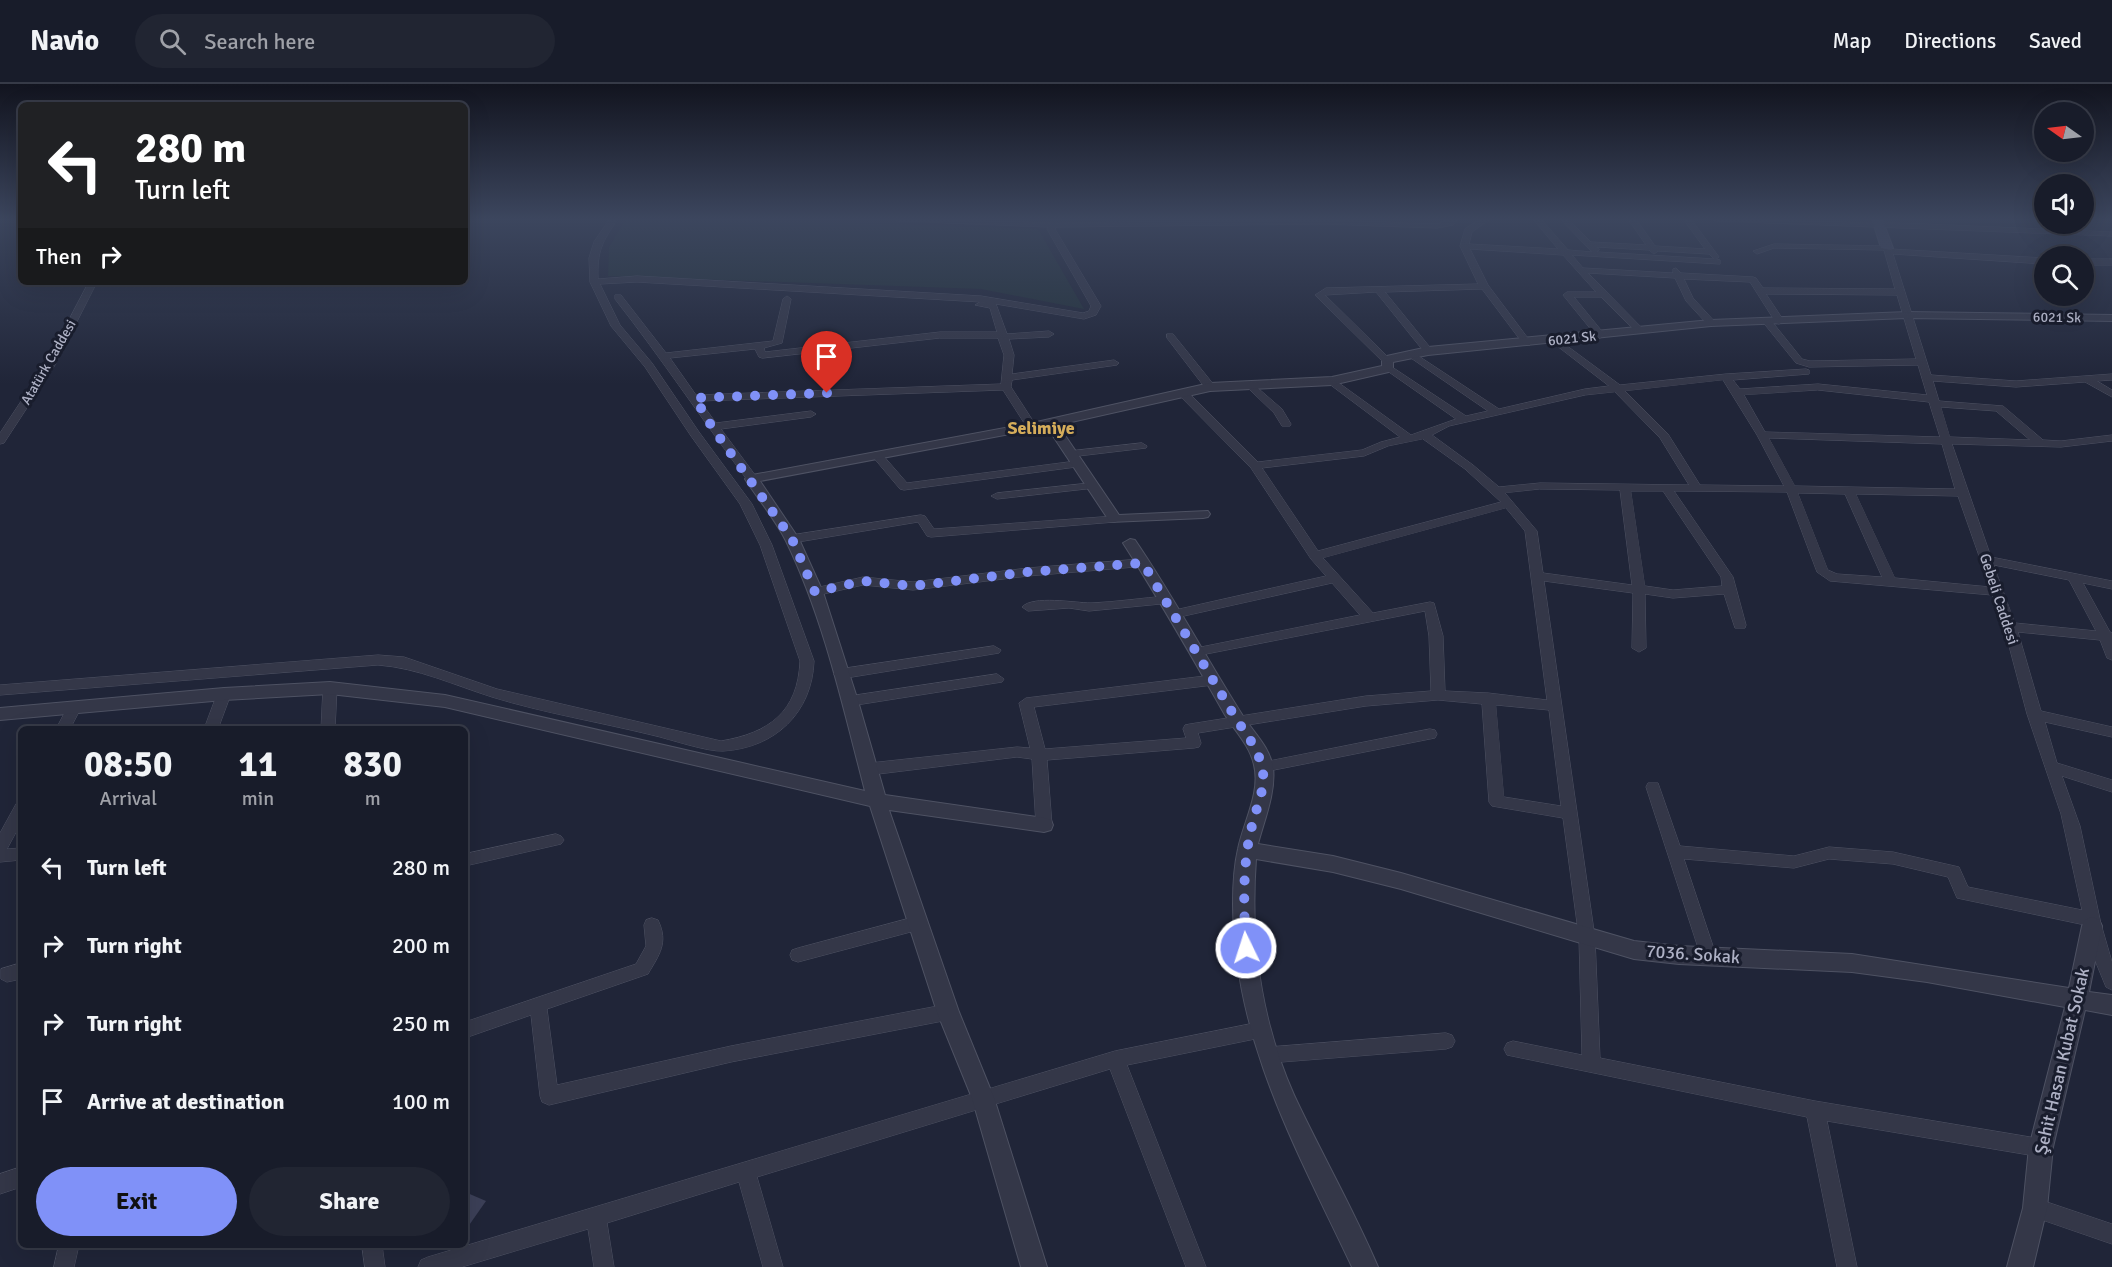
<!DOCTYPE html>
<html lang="en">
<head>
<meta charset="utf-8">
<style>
	body { margin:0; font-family:Signika,sans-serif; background:#212532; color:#f1f3f6; height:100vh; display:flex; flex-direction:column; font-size:22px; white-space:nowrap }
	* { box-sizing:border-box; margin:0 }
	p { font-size:20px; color:#9fa1a8 }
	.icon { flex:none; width:33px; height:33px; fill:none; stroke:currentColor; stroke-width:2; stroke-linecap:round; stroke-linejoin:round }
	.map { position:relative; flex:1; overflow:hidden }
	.details { position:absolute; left:18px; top:642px; width:450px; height:522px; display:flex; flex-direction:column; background:#181c2a; border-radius:9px; box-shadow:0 6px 24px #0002,0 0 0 2px #363a47 }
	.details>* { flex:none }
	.top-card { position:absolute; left:18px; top:18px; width:450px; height:183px; border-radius:9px; box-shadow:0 6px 24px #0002,0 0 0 2px #363a47; background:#202124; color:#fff; overflow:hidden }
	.needle { width:39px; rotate:284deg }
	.controls { position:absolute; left:2034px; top:18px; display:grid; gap:12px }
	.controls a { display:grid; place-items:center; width:60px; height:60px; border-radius:50%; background:#181c2a; box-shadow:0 6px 24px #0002,0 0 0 2px #363a47; font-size:30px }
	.pin { position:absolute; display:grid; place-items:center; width:51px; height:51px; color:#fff; margin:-62px -26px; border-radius:50% 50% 50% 0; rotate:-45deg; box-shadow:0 0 6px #0007 }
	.pin .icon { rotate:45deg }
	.me { position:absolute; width:66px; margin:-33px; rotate:356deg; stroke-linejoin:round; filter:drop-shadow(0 0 4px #0008) }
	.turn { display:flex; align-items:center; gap:21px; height:126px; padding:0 18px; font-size:27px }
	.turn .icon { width:78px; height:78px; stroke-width:2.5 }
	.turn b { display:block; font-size:42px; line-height:51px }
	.then { display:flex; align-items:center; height:57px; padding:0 18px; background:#0003; gap:12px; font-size:22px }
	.eta { display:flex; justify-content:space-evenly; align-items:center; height:102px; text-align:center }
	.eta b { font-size:36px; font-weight:700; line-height:42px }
	.action { display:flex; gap:12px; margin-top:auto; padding:12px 18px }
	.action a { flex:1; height:69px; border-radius:36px; background:#8091f8; color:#111; font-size:24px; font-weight:700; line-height:69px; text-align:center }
	.action a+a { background:#212532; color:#f1f3f6 }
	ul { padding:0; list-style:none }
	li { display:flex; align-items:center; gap:18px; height:78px; padding:0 18px }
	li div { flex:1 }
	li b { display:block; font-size:22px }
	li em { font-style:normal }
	header { display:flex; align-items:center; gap:36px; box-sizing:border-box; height:84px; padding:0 30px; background:#181c2a; border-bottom:2px solid #363a47 }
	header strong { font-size:28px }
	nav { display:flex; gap:33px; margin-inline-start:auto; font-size:21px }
	.search { width:420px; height:54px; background:#212532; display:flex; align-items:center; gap:15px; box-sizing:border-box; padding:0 21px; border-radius:33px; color:#9fa1a8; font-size:22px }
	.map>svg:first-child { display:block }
</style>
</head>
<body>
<header>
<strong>Navio</strong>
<div class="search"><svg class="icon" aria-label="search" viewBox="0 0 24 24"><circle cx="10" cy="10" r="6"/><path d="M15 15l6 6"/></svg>Search here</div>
<nav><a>Map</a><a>Directions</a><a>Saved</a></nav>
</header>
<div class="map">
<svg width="2112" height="1183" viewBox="0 0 2112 1183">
	<rect width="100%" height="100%" fill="#202538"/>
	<path fill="#223139" d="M626,135h106l306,10 46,80 -103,-20 -373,-13 1,-29z"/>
	<path fill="#3c4058" d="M465,1108l21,9 -21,30z"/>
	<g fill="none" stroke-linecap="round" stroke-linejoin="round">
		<defs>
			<path id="minor" d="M610,135h8c-16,23 -21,32 -20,60l39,-3 344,20 102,17 6,-2 2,-5 -44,-77 1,-2 -149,-6 -4,-2 159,4 270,-3 113,4 13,-5h8l-5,6 -16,3 -113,-4 -268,3 -1,2 46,77 -5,9 -12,4 -88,-15 11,30 42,-3 5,3 -5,3 -40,2 5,16 -2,19 102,-14 5,3 -2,2 -105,15 -1,7 26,40 -5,3 -4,-1 -25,-39 -303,11 16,22 95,-12 5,3 -5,3 -90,12 37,50 -6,3 -4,-1c-45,-60 -86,-122 -133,-182v-4h6l45,58 107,-12 10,-42 4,-3 4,3 -9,44 -18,5 1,4 175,-20h57l-7,-24 -15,-3 5,-3 9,1 -8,-1 -344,-20 -37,2 20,41 32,38 47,69 53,72 20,41 42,116c-2,52 -39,87 -91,90 -16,1 -53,-12 -71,-16 -53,-13 -108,-22 -160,-38 -38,-12 -74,-29 -114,-32l-378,30v-10l378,-30 26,2 93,32 224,52c48,-8 77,-29 79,-80l-40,-116 -20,-41 -49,-68 -46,-69 -34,-41 -21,-44 -1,-24 5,-16zM940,254h58l6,17 -3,29 -305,11 -26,-37 85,-9 4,8 3,1z
				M1481,135h9l-18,13 -3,12 89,5 -25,-30h8l27,31 24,2 -32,-33h8l23,23 55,3 -18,-26h8l19,27 50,3 -22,-30h8l28,38 -3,2 4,1v4l-148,-9 11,13 90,5v-4l3,-1 5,5 72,4 3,1 7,10 132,1 -11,-39 -110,-2 -17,6 -4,-3 21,-7 113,2 4,3 153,9v6l-151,-10 38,121 85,6 96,-7v6l-15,1 15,9v7l-27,-15 -69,5 -83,-6 6,20 64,5 40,34 18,1 51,-6v6l-51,6 -109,-3 39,113 121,24v8l-29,-6 27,49 2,1v27l-5,-2 -7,-18 -82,-8 23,79 71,16v10l-67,-15 12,41 55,17v12l-50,-16 18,50 21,98 11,38v28l-6,-3 -14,-34 -7,-28 -128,-27 -9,-21 -55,-13 -64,-5 -35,9 -110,-9 32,96 -2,5 -6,2 -6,-2 -56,-173 2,-4h10l22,63 114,10 35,-9 64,5 66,15 9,20 114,23 -21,-96 -34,-100 -23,-87 -12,-32 -162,-14 -13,-9 -30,-80 -113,-1 59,86 13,48 -1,3h-10l-1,-3 -10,-31 -51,4 -28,-4 1,54 -7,4 -7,-4 1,-55 -89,-12 51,357 5,120 215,43 233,39 3,7 -3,7 -7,3 -214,-36 30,146h-20l-30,-150 -300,-62 -3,-6 3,-6 6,-2 69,14 -3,-117 -16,-120 -71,-12 -3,-4 -7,-98 -44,-4 -72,6 -168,27 3,10 -2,4 -5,1 -147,12 5,65 -3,4 -5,2 -5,-2 -3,-4 -4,-66 -15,-2 -147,18 -5,-2 -2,-4 2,-4 5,-2 147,-16 13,1 -11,-45 7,-5 187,-23 7,5 -7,5 -179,22 11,42 141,-11 -3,-9 2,-4 5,-1 176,-28 65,-5 -2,-55 -4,-25 -229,45 -5,-1 -2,-3 7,-4 164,-33 -28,-32 -157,35 -5,-1 -1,-3 1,-3 5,-1 151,-34 -15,-17 -60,-91 -71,-72v-4h8l70,70 104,-12 19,-8 19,-5 -72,-54 -1,-2 5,-3 79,57 45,-16 -70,-49v-4l3,-1 77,51 22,-5 -80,-55v-4l3,-1 88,58 86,-20 24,-3 -57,-44 -2,-2 5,-3 65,48 106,-11 80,-5 3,1v4l-76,6 7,9 78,-5 109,11 -9,-30 -109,2 -13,-4 -34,-42 8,-2 32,40 8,2 106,-2 -19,-64 -131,-1 18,27 -5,3 -3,-1 -26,-41 -66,-3 9,19 23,25 -5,3 -3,-1 -22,-24 -11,-23 -87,-5 56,57 -8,2 -35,-35h-27l31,38 -5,3 -3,-1 -34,-42 4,-3h29l-33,-37 -93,-6 18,36 42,56v4h-6l-42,-56 -97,3 48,59 -5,3 -3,-1 -49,-61 -51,3 64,63v4h-6l-68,-67 11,-7 152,-4 -18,-38 5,-17zM1597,163l52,3 5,4 4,-3 51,3 5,5 -117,-7 2,-2zM1723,296l34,55 27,51 -84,-1 -32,-51 -43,-43zM1818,306l111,12 11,35 -175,-5 -21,-37zM1615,308l45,46 29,47 -149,-2 -41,4 -26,-22 -41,-30 17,-9 136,-31zM1941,323l55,4 34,29 -80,-3zM1769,354l173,6 13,45 -160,-3zM1423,355l42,30 36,33 -183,49 -56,-83 102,-12 24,-10zM1540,405l80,1 12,95 -89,-12 -6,-42 -32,-38zM1631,407h32l58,86 1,9 -49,4 -28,-4zM1798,409l47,1 37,83 -45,-3 -9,-4zM1856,410l102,2 32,91 -95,-9zM1506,424l19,23 22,169 -59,-7 -43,-2 -2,-55 -9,-33 -4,-1 -57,11 -50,-55zM1994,481l75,15 27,51 -81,-8zM1496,621l53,5 12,96 -57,-9z
				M1713,135l160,4 4,-1 235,10v4l-395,-15z
				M2084,175h28v6h-28z
				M89,198h8l-42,83 -51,78 -4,1v-11l45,-68z
				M1167,250h6l41,51v4h-8l-39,-51z
				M1252,299l30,26 9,15 -1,2h-8l-8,-13 -26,-25 -1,-2z
				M1142,359l5,3 -1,2 -76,9 -5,-3 5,-3z
				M877,368l4,1 26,30 169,-22 5,3 -5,3 -172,23 -4,-1 -27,-32v-4z
				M1091,399l6,3 -2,2 -98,11 -6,-3 6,-3z
				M921,431l4,1 9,13 181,-13 6,3 -6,3 -184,15 -4,-1 -9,-14 -126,21 -6,-4 6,-4z
				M1143,475l6,4 -2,3 -119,10 -115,14 -50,-5 -48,11 -6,-4 2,-3 52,-12 50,5 115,-14z
				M1167,512l6,4 -2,3 -82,8 -20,-3 -41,3 -6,-4c11,-12 53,-4 69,-4 25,-1 51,-5 76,-7z
				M994,562l7,4 -2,3 -159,26 -7,-5 7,-5z
				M997,590l7,5 -2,3 -152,24 -7,-5 7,-5z
				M330,599l7,5 -2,41h-14l2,-41z
				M224,605l7,5 -13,35h-14l13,-35z
				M74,619l7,5 -11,21h-14l13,-25z
				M1430,645l5,1 2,4 -2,4 -171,34 -5,-1 -2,-4 2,-4 5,-1z
				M21,718v21l-14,26 14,-1v12l-21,2v-29l16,-29z
				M556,750l5,2 3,4 -3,4 -96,22v-12z
				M918,832l6,2 2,5 -2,5 -6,2 -120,32 -6,-2 -2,-5 2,-5 6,-2z
				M652,834l6,2c11,23 1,35 -10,54l-101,35 10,76 174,-39 217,-42 6,2 3,6 -3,6 -6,2 -217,42 -182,43 -7,-3 -2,-6 -9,-81 -66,23v-16l171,-58 10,-18 -2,-21 2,-5z
				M21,879v16l-14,3 -6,-3v-10z
				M1260,938l6,2 3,6 -3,6 -6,2 -133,27 79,202h-20l-76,-198 -353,108 26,90h-20l-24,-85 -132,41 7,44h-20l-6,-38 -126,38h-44l3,-7 7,-3 687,-206z
				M1446,949l6,2 3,6 -3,6 -6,2 -177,14 -6,-2 -3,-6 3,-6 6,-2z
				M21,1083v20l-21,7v-20z
				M2035,1114l77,26v20l-84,-29 -3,-7 3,-7z
				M59,1161h20l-5,22h-20z
				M362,1161h20l3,22h-20z"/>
			<path id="tertiary" d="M1907,228l205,3v6l-205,-3 -196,8 -283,29 -35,7v9l-61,14 -122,6 -152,34 61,90 89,-4 2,3 -2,3 -5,1 -93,4 -63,-95 -287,54 39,58 24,53 35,109 27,94 159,23 7,2 2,5 -2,5 -7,2 -155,-22 70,202 35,86 53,169h-26l-49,-169 -35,-86 -67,-206 -425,-99 -115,-13 -106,6 -224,20v-12l224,-20 106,-6 115,13 420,96c-22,-84 -41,-172 -79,-250 -11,-22 -28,-42 -41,-62l2,-3 285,-53 178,-40 122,-6 50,-11v-9l46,-10 283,-27z
				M1130,455l5,1c39,57 71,118 108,176 11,17 27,31 30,52 3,24 -9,53 -15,76l75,12 68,17 233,68 45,5 173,8 217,34 13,-62 3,-6 7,-3 7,3 3,6 -13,66 23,3v20l-27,-5 -32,137 -6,61 -14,59h-26l16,-59 6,-61 36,-140 -138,-25 -75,-10 -173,-8 -45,-5 -233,-70 -68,-17 -77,-13c-6,80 5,162 38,236 27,58 59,113 84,172h-26c-56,-119 -118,-227 -119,-363 0,-18 1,-38 5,-55 5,-26 23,-57 16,-84 -4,-19 -19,-34 -29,-50 -33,-58 -66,-116 -102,-172z"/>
			<path id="secondary" d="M1872,135h10l11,29 -2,2 -10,-2z"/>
		</defs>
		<use href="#minor" stroke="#4e5263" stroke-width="1"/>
		<use href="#tertiary" stroke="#4e5263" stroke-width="2"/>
		<use href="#secondary" stroke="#4e5263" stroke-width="2"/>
		<use href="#minor" fill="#343748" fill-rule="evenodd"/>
		<use href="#tertiary" fill="#343748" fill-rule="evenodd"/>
		<use href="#secondary" fill="#42455c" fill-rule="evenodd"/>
	</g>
	<linearGradient id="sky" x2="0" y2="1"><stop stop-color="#12141f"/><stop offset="0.45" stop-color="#3c465e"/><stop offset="1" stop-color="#3c465e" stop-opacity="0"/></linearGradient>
	<rect width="2112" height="300" fill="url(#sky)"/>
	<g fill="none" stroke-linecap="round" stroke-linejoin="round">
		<path stroke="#8091f8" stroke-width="10" stroke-dasharray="0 18" d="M827,309l-132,5 17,29 80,112 23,53 48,-11 50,5 115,-14 115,-9 95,159c45,61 18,65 9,129 -4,32 -3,64 -1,97"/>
	</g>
	<g text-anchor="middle" stroke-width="6" stroke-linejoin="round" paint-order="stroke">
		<g font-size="14" fill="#aeb1c5" stroke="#191d2d">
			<text transform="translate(2057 233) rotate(1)" y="5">6021 Sk</text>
			<text transform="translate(1572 254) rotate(-6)" y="5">6021 Sk</text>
			<text transform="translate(48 278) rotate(-60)" y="5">Atatürk Caddesi</text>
		</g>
		<g font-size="15" fill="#aeb1c5" stroke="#191d2d">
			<text transform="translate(1999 515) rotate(72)" y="5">Gebeli Caddesi</text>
		</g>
		<g font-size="18" font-weight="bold" fill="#d4ac5a" stroke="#191d2d">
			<text x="1041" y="350">Selimiye</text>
		</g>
		<g font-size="18" fill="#aeb1c5" stroke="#191d2d">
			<text transform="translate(1693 870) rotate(4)" y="6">7036. Sokak</text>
			<text transform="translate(2062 977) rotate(-77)" y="6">Şehit Hasan Kubat Sokak</text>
		</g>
	</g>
</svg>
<div class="controls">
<a><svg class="needle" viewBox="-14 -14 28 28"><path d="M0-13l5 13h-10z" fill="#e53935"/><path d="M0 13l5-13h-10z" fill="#9fa1a8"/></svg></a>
<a><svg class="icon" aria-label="sound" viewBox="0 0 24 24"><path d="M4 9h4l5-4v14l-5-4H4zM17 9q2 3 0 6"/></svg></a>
<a><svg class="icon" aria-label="search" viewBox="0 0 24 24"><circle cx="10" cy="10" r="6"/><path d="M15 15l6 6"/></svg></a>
</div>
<div class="pin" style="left:827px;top:309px;background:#d93025"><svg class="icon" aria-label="arrive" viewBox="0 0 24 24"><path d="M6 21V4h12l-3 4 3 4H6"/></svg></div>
<svg class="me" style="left:1246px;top:864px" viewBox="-20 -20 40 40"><circle r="17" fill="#8091f8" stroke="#fff" stroke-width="3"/><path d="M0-11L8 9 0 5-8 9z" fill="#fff"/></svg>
<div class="top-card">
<div class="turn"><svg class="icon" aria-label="left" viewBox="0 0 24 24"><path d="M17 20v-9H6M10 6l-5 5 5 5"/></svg><div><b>280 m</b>Turn left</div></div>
<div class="then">Then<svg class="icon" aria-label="right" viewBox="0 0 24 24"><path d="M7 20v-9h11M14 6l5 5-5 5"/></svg></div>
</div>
<section class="details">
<div class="eta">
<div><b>08:50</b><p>Arrival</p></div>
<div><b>11</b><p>min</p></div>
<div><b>830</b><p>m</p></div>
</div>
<ul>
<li><svg class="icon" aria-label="left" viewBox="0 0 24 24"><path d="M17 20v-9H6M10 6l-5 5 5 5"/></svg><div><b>Turn left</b></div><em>280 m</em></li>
<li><svg class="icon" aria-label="right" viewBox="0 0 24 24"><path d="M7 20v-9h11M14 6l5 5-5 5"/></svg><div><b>Turn right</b></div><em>200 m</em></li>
<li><svg class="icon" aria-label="right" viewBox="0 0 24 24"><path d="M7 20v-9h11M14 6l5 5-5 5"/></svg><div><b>Turn right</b></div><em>250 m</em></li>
<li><svg class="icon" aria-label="arrive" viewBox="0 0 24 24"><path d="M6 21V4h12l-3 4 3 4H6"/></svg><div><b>Arrive at destination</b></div><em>100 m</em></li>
</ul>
<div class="action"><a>Exit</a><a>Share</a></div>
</section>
</div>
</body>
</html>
